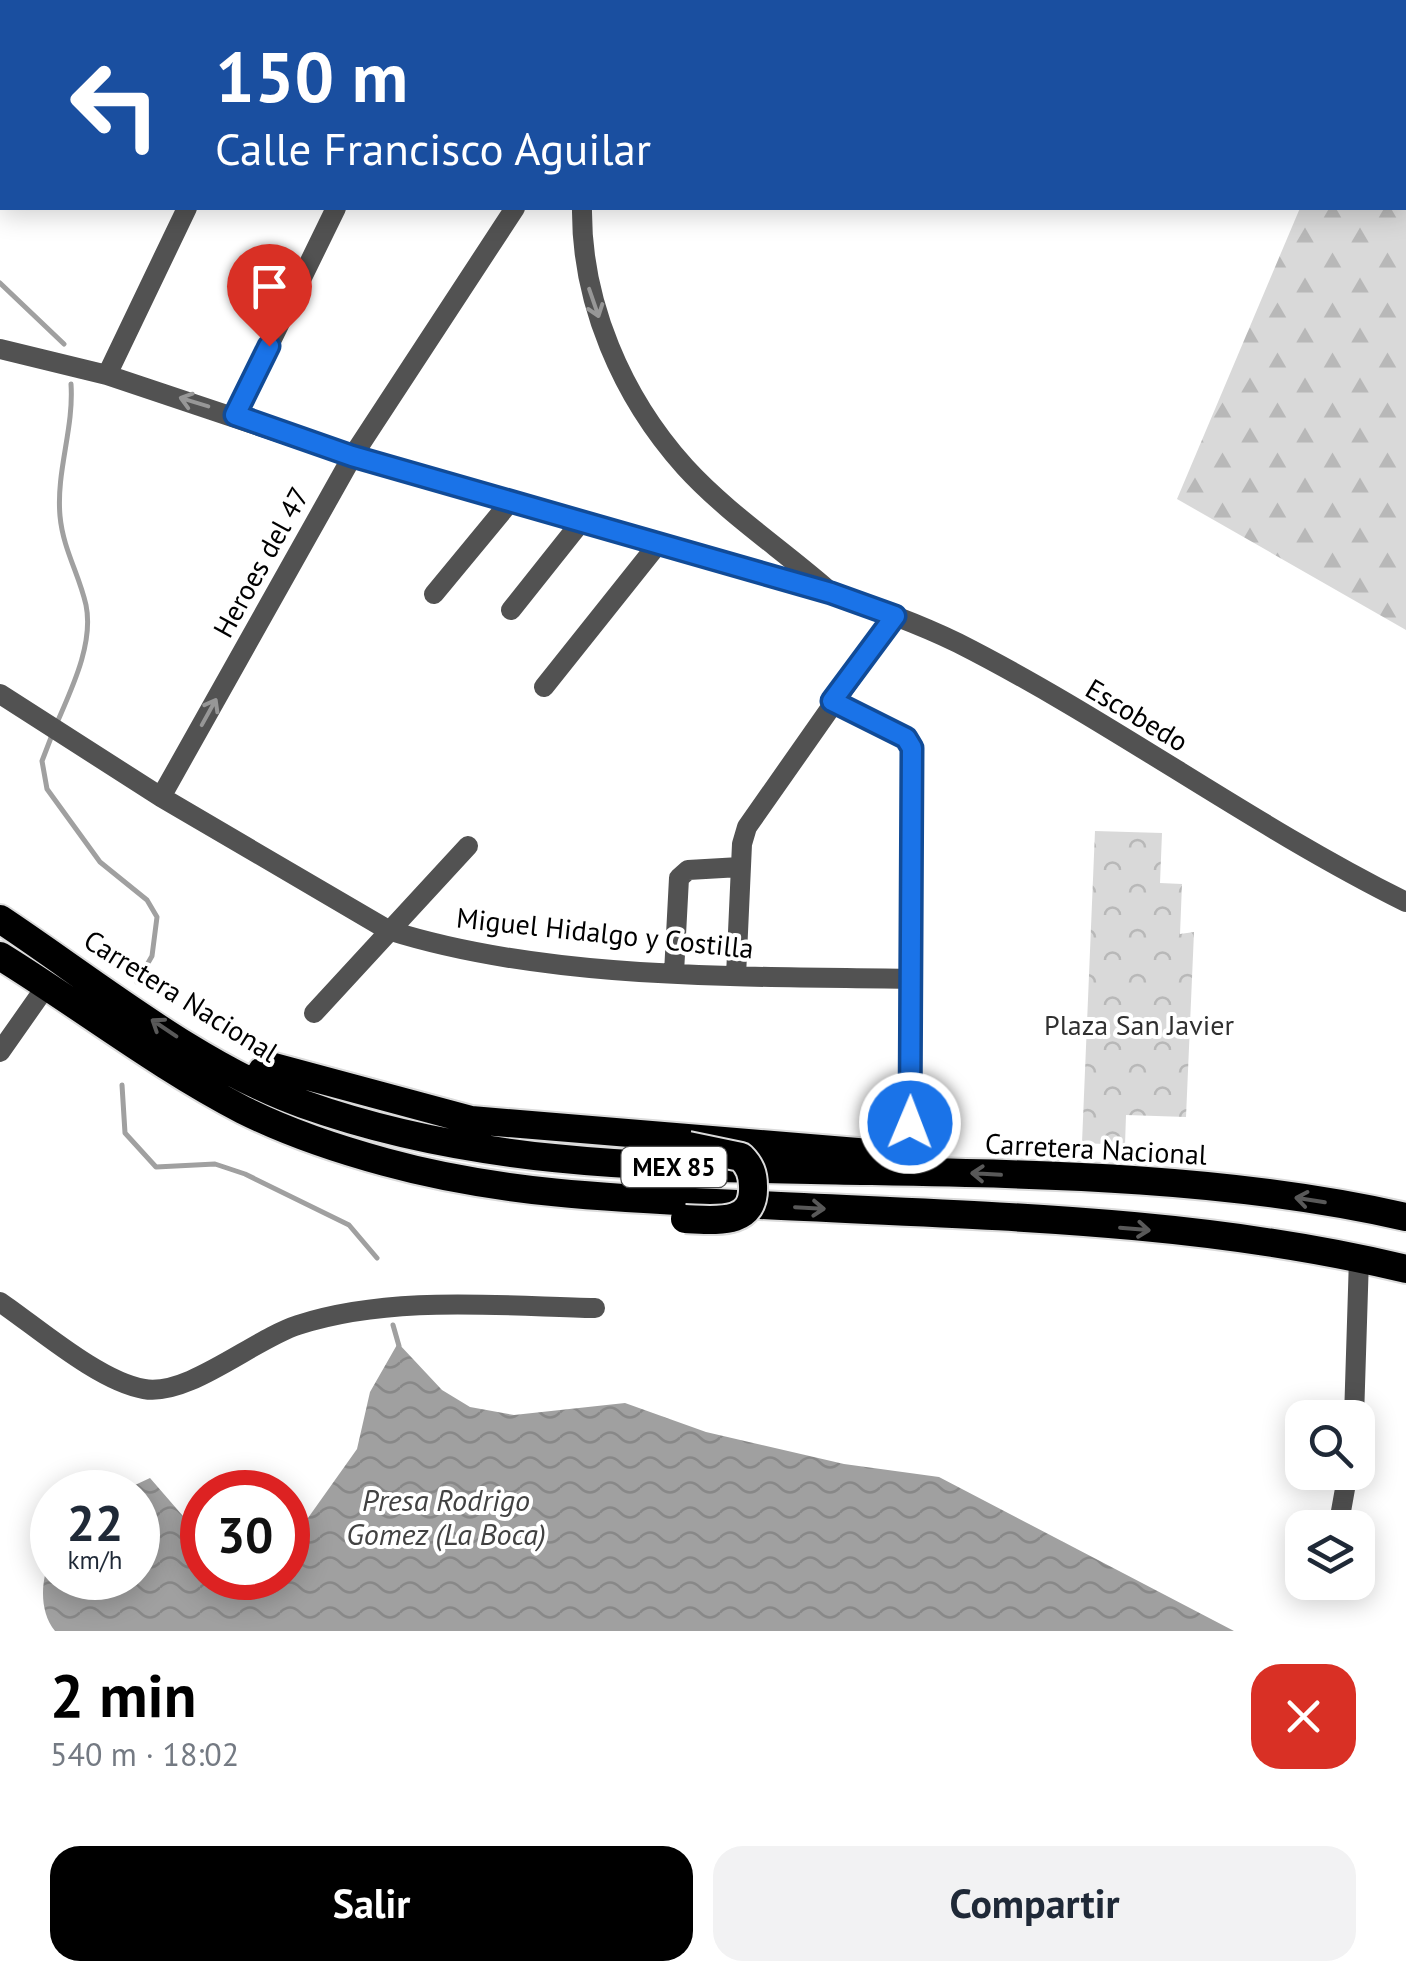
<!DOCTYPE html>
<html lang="es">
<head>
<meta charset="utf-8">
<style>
	body { margin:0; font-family:"PT Sans",sans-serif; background:#f2f2f3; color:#1f2937; height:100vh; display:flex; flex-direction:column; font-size:38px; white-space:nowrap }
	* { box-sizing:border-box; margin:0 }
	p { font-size:32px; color:#747a83 }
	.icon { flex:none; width:55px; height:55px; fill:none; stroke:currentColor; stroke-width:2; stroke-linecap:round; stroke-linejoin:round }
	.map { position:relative; height:1631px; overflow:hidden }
	.panel { display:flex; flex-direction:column; background:#fff; flex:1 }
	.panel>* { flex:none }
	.hud { position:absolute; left:0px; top:0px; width:1408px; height:210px; box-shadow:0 5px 25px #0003; background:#1a4fa0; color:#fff; overflow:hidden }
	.fabs { position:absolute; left:1285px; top:1400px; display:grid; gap:20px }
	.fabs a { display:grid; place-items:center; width:90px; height:90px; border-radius:20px; background:#fff; box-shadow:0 5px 25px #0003; font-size:50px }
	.speed { position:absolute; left:30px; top:1470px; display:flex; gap:20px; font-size:50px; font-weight:700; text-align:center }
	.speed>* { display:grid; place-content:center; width:130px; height:130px; border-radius:50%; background:#fff; box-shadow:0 5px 25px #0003; line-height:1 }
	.speed small { font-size:25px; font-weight:400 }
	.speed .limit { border:15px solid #d22; background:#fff; color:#111 }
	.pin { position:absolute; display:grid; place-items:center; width:85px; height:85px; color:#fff; margin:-102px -42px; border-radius:50% 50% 50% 0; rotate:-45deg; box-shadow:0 0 10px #0007 }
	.pin .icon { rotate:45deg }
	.me { position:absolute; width:110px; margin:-55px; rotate:1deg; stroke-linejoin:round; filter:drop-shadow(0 0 8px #0008) }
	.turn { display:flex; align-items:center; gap:35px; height:210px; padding:0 50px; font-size:45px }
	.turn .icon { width:130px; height:130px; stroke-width:2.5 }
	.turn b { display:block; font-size:70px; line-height:85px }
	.round { display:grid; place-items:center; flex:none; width:105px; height:105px; border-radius:30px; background:#f2f2f3 }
	.overview { display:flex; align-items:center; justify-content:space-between; height:170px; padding:0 50px }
	h1 { font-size:60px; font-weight:700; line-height:75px; color:#000 }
	.cta { display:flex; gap:20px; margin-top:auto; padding:20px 50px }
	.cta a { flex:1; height:115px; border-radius:30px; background:#000; color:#fff; font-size:40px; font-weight:700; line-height:115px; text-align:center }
	.cta a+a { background:#f2f2f3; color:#1f2937 }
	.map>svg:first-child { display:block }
</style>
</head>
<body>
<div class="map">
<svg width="1406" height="1631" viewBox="0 0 1406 1631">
	<defs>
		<pattern id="forest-firs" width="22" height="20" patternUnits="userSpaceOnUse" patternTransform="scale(2.5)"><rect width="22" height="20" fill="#d9d9d9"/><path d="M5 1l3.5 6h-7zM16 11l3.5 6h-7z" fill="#b8b8b8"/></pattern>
		<pattern id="park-crowns" width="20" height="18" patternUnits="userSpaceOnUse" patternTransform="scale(2.5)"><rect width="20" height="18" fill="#d9d9d9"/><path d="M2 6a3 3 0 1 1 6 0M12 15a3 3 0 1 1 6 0" fill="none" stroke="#b8b8b8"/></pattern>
		<pattern id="water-waves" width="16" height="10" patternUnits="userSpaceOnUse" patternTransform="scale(2.5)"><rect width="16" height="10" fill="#a0a0a0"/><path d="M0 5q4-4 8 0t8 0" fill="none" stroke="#888"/></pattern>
	</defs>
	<rect width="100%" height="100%" fill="#fff"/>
	<path fill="url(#forest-firs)" d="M1384,0h22v630l-229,-131 123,-291h105v-206z"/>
	<path fill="url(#park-crowns)" d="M1095,831l67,2 -2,50 22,1 -2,50 14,-2 -8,185 -60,-2 -1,30 -43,-2z"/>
	<path fill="url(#water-waves)" d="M0,11l2,1v176l-2,-4z
		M398,1343l44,47 28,17 44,8 111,-12 81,29 138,32 95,13 295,154h-1179c-17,-21 -14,-54 -3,-76v23h86v-86h-18l30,-14 52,60v40h29l5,6 8,-6h44v-39l15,-14 54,-76 13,-57z"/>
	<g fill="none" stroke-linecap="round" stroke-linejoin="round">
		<path stroke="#a0a0a0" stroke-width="5" d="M0,283l64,61
			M56,725c15,-35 38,-81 30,-120 -7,-31 -23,-56 -26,-89 -4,-45 14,-87 11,-132
			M52,735l-10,26 5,28 53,73 47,38 10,17 -5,39 -15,26
			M122,1085l3,48 31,34 59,-3 30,10 104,51 28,33
			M393,1325l6,21"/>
		<defs>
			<path id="trunk" d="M0,919c92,61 200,149 303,185 165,59 334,63 508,66 197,4 402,3 595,47
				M0,956c81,50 158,110 243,154 44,22 94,39 142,52 123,34 249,37 375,43 215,11 436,13 646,64
				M262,1071l12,-4 197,53 423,35"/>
		</defs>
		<use href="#trunk" stroke="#dbdbdb" stroke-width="32"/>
		<path stroke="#525252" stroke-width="20" d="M569,0l5,2
			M1065,0l4,2
			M284,2l1,-2
			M436,2l1,-2
			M601,2l1,-2
			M582,208c-1,94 40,189 103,259 41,45 95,81 141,121
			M0,349l107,26 245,82 479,136c43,15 86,30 127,50 154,78 293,182 448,259
			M107,375l80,-167
			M235,415l101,-207
			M434,594l76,-92
			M511,610l70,-88
			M544,687l114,-143
			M0,694l161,103 227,133c161,51 356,46 524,49
			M832,701l74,37 6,10 -3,411
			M161,797l191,-340 163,-249
			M674,973l5,-95 9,-8 52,-3
			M736,976l6,-132 5,-17 148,-211
			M314,1013l154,-167
			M0,1052l47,-67
			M0,1302c38,26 100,80 144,87 44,8 110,-50 154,-64 93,-30 201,-19 297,-17
			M1354,1418l5,-160
			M1338,1528l10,-56"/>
		<use href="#trunk" stroke="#000" stroke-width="28"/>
		<defs>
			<path id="trunk-bridge" d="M685,1219c29,1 70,8 68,-33 0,-12 -3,-20 -12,-29l-53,-11"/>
		</defs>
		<use href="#trunk-bridge" stroke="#dbdbdb" stroke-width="32" stroke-linecap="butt"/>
		<use href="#trunk-bridge" stroke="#000" stroke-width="28"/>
	</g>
	<defs><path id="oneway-shaft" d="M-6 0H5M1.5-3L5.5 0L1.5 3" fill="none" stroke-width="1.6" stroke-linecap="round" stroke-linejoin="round" transform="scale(2.5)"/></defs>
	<g stroke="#979797">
		<use href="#oneway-shaft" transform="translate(594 303) rotate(71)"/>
		<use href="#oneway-shaft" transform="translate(194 402) rotate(-163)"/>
		<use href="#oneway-shaft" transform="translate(209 712) rotate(-61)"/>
	</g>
	<g stroke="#595959">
		<use href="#oneway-shaft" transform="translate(164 1028) rotate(-146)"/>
		<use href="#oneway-shaft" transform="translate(986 1174) rotate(-177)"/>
		<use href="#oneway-shaft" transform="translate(1310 1200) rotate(-171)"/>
		<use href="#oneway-shaft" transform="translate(810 1208) rotate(3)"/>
		<use href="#oneway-shaft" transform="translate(1135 1229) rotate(5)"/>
	</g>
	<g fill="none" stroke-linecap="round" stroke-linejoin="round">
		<defs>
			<path id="route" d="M269,346l-34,69 117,41 479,137 64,23 -63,85 74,37 6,10 -2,375"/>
		</defs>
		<use href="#route" stroke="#114b97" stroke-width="25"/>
		<use href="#route" stroke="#1a73e8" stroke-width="18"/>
	</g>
	<g text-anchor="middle" stroke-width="8" stroke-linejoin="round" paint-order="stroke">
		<rect fill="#fff" stroke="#4c4c4c" stroke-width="2.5" x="621.5" y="1147" width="105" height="40" rx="8"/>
		<g font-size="25" font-weight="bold" fill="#000">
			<text x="674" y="1176">MEX 85</text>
		</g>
		<g font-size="28" fill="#000" stroke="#fff">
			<text transform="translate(261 562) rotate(-61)" y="10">Heroes del 47</text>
			<text transform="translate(1137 715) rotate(31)" y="10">Escobedo</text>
			<text transform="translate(605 933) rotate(6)" y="10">Miguel Hidalgo y Costilla</text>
			<text transform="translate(181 996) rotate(32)" y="10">Carretera Nacional</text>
			<text transform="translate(1096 1149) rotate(3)" y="10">Carretera Nacional</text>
		</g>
		<g font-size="28" fill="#303030" stroke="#fff">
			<text x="1139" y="1035">Plaza San Javier</text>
		</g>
		<g font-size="30" font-style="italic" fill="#414141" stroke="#fff">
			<text x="446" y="1511">Presa Rodrigo<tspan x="446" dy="34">Gomez (La Boca)</tspan></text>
		</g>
	</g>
</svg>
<div class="fabs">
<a><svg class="icon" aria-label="search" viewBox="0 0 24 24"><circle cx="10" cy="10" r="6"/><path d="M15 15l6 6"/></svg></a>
<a><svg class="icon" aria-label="layers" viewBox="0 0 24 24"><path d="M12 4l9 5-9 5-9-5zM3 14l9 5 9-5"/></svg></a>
</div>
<div class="speed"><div>22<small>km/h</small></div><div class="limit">30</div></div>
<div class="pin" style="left:269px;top:346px;background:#d93025"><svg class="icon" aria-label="arrive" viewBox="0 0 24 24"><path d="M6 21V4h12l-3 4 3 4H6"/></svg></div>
<svg class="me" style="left:910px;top:1123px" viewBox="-20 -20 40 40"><circle r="17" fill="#1a73e8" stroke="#fff" stroke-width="3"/><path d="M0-11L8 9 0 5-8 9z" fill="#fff"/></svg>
<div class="hud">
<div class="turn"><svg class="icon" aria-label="left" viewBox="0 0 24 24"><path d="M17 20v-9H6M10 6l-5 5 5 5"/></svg><div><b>150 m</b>Calle Francisco Aguilar</div></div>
</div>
</div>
<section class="panel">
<div class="overview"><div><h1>2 min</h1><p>540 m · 18:02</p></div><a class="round" style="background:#d93025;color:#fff"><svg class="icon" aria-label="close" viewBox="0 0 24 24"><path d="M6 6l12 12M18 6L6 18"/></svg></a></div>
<div class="cta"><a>Salir</a><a>Compartir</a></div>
</section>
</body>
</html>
